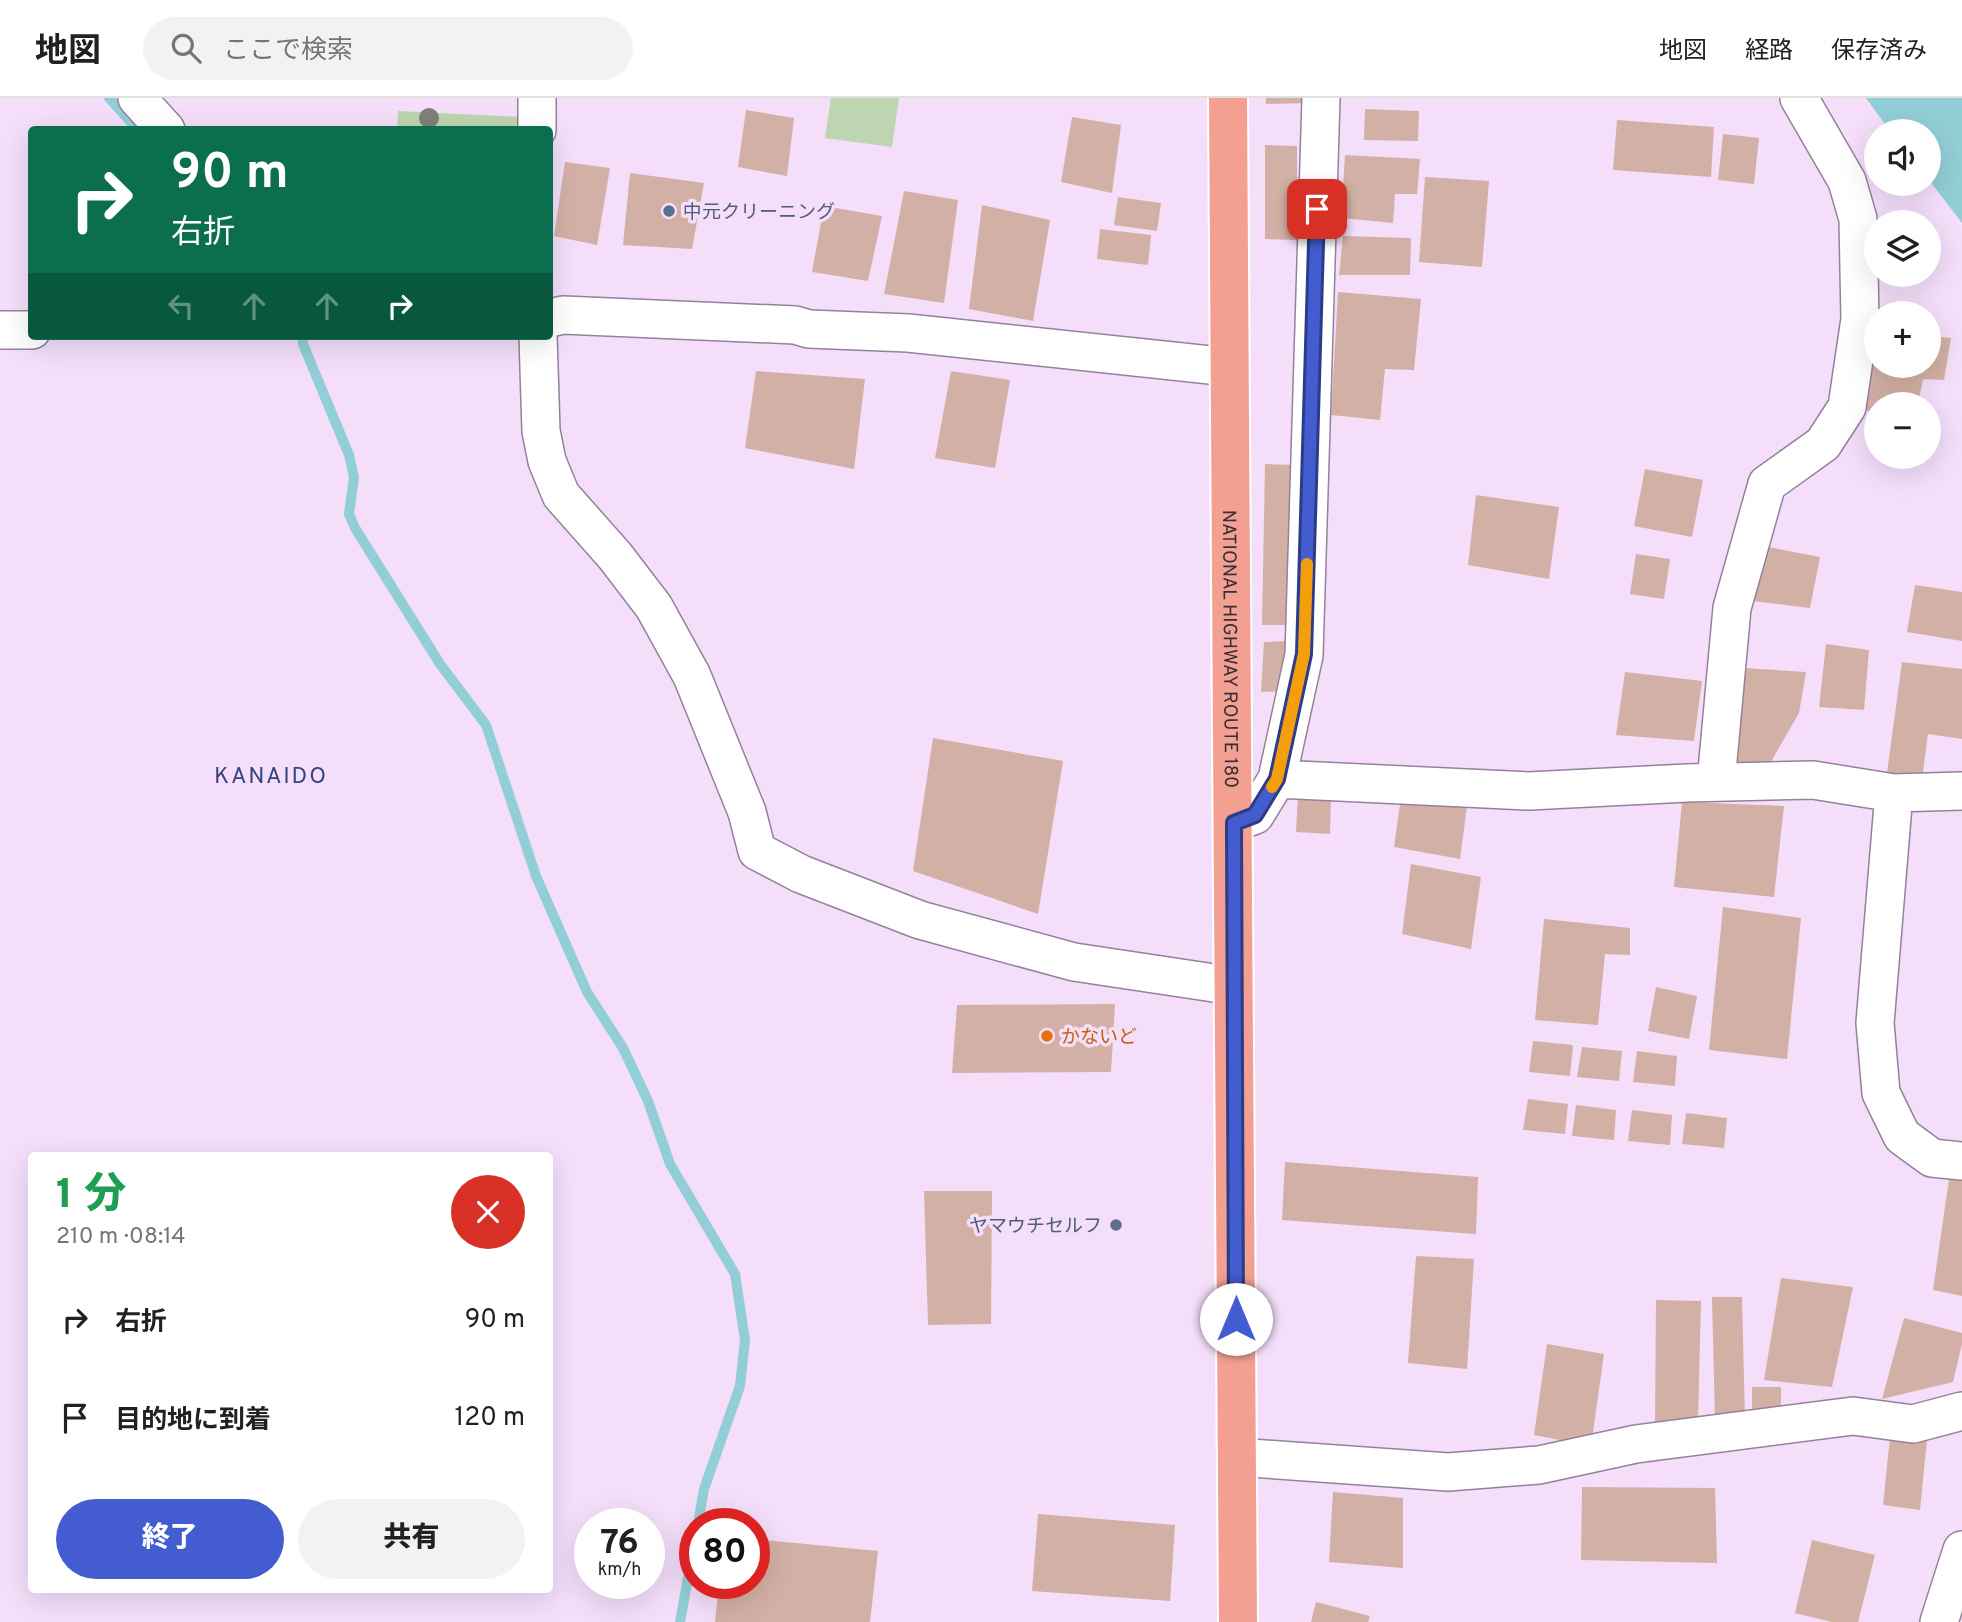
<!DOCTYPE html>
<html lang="ja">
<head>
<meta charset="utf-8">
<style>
	body { margin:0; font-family:Overpass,"Noto Sans JP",sans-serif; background:#f2f2f2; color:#202124; height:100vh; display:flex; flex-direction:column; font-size:26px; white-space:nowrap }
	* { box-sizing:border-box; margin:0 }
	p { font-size:23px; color:#757577 }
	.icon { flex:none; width:38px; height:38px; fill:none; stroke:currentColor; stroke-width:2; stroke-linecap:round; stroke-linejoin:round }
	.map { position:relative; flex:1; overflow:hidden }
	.drawer { position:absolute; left:28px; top:1054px; width:525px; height:441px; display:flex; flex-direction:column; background:#fff; border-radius:7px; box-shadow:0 7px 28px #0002 }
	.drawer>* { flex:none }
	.top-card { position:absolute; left:28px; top:28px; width:525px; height:214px; border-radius:7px; box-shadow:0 7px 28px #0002; background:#0b6e4f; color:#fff; overflow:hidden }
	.controls { position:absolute; left:1864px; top:21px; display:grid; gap:14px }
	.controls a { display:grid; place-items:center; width:77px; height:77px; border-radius:50%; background:#fff; box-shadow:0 7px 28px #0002; font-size:35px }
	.speed { position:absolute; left:574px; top:1410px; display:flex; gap:14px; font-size:35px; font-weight:700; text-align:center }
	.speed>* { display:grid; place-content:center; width:91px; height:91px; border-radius:50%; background:#fff; box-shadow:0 7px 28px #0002; line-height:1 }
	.speed small { font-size:18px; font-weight:400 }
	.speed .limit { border:10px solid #d22; background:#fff; color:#111 }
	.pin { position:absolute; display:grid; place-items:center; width:60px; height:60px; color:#fff; margin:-30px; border-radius:14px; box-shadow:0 4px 10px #0006 }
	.me { position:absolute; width:77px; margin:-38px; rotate:0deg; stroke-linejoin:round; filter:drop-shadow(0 0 5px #0008) }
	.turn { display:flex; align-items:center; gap:24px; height:147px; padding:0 28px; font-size:32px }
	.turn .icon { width:91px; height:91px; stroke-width:2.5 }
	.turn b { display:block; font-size:49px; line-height:60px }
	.lanes { display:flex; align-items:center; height:66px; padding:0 28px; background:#0003; justify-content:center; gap:35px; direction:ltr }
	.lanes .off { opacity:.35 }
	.round { display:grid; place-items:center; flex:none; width:74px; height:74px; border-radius:37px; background:#f2f2f2 }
	.summary { display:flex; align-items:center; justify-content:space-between; height:119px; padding:0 28px }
	h1 { font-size:42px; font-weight:800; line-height:52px; color:#1e9e55 }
	.button { display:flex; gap:14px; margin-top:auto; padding:14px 28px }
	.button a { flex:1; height:80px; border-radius:42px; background:#435dd0; color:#fff; font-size:28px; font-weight:800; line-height:80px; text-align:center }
	.button a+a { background:#f2f2f2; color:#202124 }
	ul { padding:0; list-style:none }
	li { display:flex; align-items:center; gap:21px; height:98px; padding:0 28px }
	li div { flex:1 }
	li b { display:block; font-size:26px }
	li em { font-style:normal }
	header { display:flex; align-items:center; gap:42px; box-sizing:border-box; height:98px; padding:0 35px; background:#fff; border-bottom:2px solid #e0e0e0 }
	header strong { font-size:33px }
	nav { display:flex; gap:38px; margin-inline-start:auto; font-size:24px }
	.search { width:490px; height:63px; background:#f2f2f2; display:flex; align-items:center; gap:18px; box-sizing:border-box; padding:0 24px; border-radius:38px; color:#757577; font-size:26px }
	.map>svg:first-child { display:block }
</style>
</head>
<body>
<header>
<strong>地図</strong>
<div class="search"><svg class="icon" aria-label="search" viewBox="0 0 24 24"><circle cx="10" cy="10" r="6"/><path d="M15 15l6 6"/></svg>ここで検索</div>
<nav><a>地図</a><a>経路</a><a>保存済み</a></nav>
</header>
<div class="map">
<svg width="1962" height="1524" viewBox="0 0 1962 1524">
	<rect width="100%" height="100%" fill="#f4defa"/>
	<path fill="#bdd5b1" d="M831,0h68l-7,49 -67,-9z
		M398,13l125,6v12l-126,1z"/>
	<path fill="#92ced6" d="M1866,0h96v125l-33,-43 -1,-49h-38z"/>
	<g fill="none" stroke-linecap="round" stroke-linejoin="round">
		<path stroke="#92ced6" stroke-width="10" d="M109,0l29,32
			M302,238l1,8 46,111 5,22 -5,37 6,14 85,136 46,61 50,151 51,116 36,56 25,53 22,63 65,110 10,66 -5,46 -36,103 -6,35
			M680,1524l15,-82"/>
	</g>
	<path fill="#d3b0a5" d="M1266,0h38l1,5 -39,1z
		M1365,11l54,2 -1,30 -54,-1z
		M746,12l48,8 -7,58 -49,-9z
		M1072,19l49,8 -9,68 -51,-11z
		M1617,22l97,7 -3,50 -98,-7z
		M1723,36l36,4 -5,46 -36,-4z
		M1265,47l32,1v94l-32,-1z
		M1345,57l75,4 -3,35h-22l-2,29 -52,-5z
		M565,64l45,6 -13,77 -43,-9z
		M630,75l74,10 -12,66 -69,-4z
		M1425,79l64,4 -7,86 -63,-5z
		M904,93l54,9 -14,103 -60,-9z
		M1118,99l43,6 -4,28 -43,-6z
		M982,107l68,15 -17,101 -64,-12z
		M824,108l58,10 -14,65 -56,-9z
		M1100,131l51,6 -3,30 -51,-6z
		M1343,138l68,2 -1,37h-71z
		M1338,194l83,7 -7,71 -29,-1 -5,51 -49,-5z
		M1876,233v35h52v-30l23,2 -7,42 -21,-1 -5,25h-42v8l-13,-2z
		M756,273l109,8 -11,90 -109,-21z
		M951,273l59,9 -15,88 -60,-10z
		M1265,366l27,1 -4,160h-26z
		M1645,371l58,11 -11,57 -58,-11z
		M1476,397l83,12 -10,72 -81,-14z
		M1763,448l57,11 -10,51 -57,-7z
		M1636,456l34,5 -6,40 -34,-5z
		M1915,487l47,7v49l-55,-9z
		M1289,543v50l-28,1 3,-50z
		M1826,546l43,6 -5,60 -45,-3z
		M1902,564l60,7v70l-34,-5 -6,45 -35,-6z
		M1744,570l62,4 -7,41 -31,54 -36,-2z
		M1625,574l77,9 -8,60 -78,-6z
		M933,640l130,23 -25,153 -125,-43z
		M1298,698l33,1 -1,37 -34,-2z
		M1401,699l66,9 -7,53 -66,-12z
		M1682,704l102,4 -10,91 -100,-10z
		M1411,766l70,13 -10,72 -69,-15z
		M1723,809l78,11 -14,141 -78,-9z
		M1544,821l86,9v27l-25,-1 -7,71 -63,-5z
		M1656,889l41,9 -8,43 -41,-8z
		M1115,906l-4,68 -159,1 5,-68z
		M1533,943l40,4 -3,31 -41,-4z
		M1582,949l40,4 -3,30 -42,-4z
		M1637,953l40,5 -2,30 -42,-4z
		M1528,1001l40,5 -3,30 -42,-4z
		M1576,1007l40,5 -2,30 -42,-4z
		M1632,1012l40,5 -2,30 -42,-4z
		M1686,1015l41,5 -3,30 -42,-4z
		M1285,1064l193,15 -2,57 -194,-14z
		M1949,1081l13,2v115l-29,-6z
		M924,1093h68l-1,133 -63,1z
		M1416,1158l58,3 -7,110 -59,-6z
		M1781,1180l72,9 -21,100 -68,-7z
		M1712,1199h30l3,123 -30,1z
		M1656,1202l45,1 -3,120 -43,2z
		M1904,1220l58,15v11l-9,38 -71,17z
		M1547,1246l57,10 -13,92 -57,-11z
		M1752,1289h29v25h-29z
		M1890,1339l37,3 -7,70 -37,-5z
		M1582,1389l133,1 2,75 -136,-3z
		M1333,1394l70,6v70l-74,-6z
		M1038,1416l137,11 -5,76 -138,-10z
		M754,1441l124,12 -8,71h-155l4,-38h35z
		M1812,1442l63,15 -17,67h-26l-37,-9z
		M1316,1504l54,14 -2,6h-57z"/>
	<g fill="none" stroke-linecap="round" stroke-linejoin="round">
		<defs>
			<path id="minor" d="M137,0l29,32
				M537,0v32
				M550,220l13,-3 232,10 14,4 99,4 321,34
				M0,232h32
				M538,238l3,95 6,30 14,34 54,61 39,51 38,69 55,136 10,39 44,23 119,46 154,42 160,24
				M1277,681l252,12 158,-8 126,-3 81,13 -19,230 6,70 21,43 30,22 30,3
				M1716,684l16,-174 35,-124 56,-40 24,-37 13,-88 -2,-100 -11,-38 -48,-83
				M1894,695l68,-2
				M1234,725l21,-8 22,-36 27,-124 17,-557
				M1237,1359l211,15 91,-7 97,-21 217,-28 60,8 49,-13
				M1939,1524l23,-72"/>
			<g id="trunk">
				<path id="s1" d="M1228,0c1,508 8,1016 10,1524"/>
			</g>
		</defs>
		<use href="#minor" stroke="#95819b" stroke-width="40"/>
		<use href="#trunk" stroke="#fff" stroke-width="42"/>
		<use href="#minor" stroke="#fff" stroke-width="37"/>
		<use href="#trunk" stroke="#f3a092" stroke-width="38"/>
	</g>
	<circle fill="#7d8177" cx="429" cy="20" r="10"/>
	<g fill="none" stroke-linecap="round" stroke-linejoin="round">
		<defs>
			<path id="route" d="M1236,1221l-2,-496 21,-8 22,-36 27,-125 13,-445"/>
		</defs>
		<use href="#route" stroke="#2c3c87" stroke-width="18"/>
		<use href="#route" stroke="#435dd0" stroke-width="12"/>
		<path stroke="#f59e0b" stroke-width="12" d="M1272,689l5,-8 27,-125 3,-90"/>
	</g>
	<g fill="#5c6f8a" stroke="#f4defa" stroke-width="2.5">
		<circle cx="669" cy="113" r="7"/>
		<circle cx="1116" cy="1127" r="7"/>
	</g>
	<circle fill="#e8710a" stroke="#f4defa" stroke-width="2.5" cx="1047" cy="938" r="7"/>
	<g text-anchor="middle" stroke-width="7" stroke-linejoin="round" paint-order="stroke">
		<g font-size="19" fill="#4e5e75" stroke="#f4defa" text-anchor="start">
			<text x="683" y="120">中元クリーニング</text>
			<text x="1102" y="1134" text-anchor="end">ヤマウチセルフ</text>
		</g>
		<g font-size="19" fill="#362d38" stroke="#f4defa">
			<text dy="7" stroke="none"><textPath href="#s1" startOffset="551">NATIONAL HIGHWAY ROUTE 180</textPath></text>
		</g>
		<g font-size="19" fill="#c56008" stroke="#f4defa" text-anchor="start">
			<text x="1061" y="945">かないど</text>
		</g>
		<g font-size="23" letter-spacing="2" fill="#34447e" stroke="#f4defa">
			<text x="271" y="685">KANAIDO</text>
		</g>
	</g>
</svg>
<div class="controls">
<a><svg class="icon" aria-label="sound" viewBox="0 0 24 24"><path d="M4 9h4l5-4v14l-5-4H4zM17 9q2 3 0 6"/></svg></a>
<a><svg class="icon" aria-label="layers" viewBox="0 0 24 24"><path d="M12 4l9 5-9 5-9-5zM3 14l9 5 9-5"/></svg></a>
<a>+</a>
<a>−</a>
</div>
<div class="speed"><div>76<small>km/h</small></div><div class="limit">80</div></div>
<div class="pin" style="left:1317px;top:111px;background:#d93025"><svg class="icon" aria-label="arrive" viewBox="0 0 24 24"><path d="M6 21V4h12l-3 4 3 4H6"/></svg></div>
<svg class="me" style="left:1236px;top:1221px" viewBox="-20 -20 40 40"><circle r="19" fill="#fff"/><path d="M0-13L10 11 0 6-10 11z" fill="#435dd0"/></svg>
<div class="top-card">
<div class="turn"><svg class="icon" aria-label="right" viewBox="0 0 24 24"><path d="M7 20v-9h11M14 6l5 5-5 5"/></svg><div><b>90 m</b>右折</div></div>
<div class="lanes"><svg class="icon off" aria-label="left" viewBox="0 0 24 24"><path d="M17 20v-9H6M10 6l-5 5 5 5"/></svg><svg class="icon off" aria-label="ahead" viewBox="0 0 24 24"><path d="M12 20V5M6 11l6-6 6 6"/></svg><svg class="icon off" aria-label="ahead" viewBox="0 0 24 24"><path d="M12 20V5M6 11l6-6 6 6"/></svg><svg class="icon" aria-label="right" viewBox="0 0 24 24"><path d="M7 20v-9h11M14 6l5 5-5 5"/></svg></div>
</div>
<section class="drawer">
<div class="summary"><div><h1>1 分</h1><p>210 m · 08:14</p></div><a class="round" style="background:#d93025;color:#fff"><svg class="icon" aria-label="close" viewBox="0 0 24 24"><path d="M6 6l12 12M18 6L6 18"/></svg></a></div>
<ul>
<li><svg class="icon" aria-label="right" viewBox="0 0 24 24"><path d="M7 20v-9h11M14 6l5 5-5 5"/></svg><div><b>右折</b></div><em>90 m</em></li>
<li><svg class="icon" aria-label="arrive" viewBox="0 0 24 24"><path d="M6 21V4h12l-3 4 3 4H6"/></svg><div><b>目的地に到着</b></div><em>120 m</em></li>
</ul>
<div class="button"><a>終了</a><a>共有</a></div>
</section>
</div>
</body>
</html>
